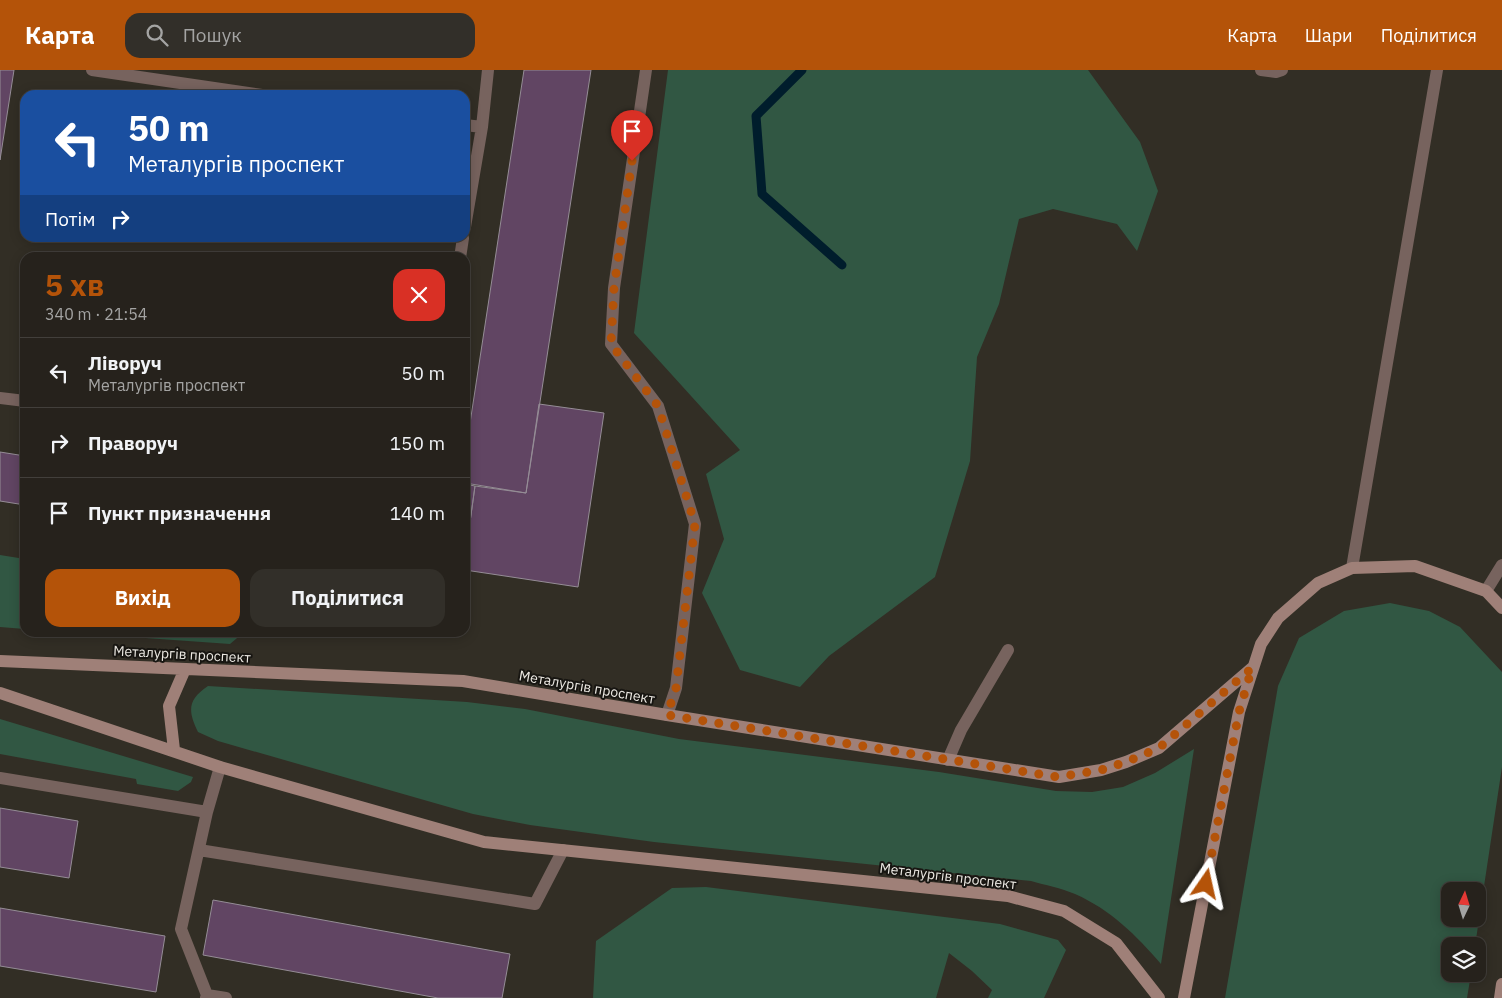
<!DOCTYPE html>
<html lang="uk">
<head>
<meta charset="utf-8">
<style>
	body { margin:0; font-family:"IBM Plex Sans",sans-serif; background:#322f29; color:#f1f3f6; height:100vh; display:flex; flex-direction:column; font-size:19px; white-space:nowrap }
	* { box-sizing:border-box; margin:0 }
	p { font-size:16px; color:#a4a4a3 }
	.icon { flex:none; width:28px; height:28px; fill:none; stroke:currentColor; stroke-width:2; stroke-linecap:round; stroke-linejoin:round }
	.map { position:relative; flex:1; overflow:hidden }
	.drawer { position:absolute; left:20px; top:182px; width:450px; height:385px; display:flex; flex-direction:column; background:#26221c; border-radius:15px; box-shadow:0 2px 12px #0003,0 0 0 1px #423f3b }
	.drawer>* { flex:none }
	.banner { position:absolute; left:20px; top:20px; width:450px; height:152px; border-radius:15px; box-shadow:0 2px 12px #0003,0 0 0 1px #423f3b; background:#1a4fa0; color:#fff; overflow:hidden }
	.needle { width:32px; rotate:4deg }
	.buttons { position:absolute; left:1441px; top:812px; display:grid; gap:10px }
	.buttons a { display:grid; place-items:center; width:45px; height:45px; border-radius:10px; background:#26221c; box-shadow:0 2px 12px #0003,0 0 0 1px #423f3b; font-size:25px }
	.pin { position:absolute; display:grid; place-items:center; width:42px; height:42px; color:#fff; margin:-51px -21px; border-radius:50% 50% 50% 0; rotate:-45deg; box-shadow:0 0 5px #0007 }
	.pin .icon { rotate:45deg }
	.me { position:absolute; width:55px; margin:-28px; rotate:11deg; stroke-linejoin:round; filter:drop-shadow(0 0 4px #0008) }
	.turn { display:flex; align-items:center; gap:18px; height:105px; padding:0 25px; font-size:22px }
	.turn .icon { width:65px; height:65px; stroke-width:2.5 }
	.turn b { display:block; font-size:35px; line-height:42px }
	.then { display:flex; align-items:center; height:48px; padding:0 25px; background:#0003; gap:10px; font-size:19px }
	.round { display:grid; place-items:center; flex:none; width:52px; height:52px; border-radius:15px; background:#322f29 }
	.headline { display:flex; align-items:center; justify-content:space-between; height:85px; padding:0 25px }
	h1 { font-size:30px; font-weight:700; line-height:38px; color:#b45309 }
	.button { display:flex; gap:10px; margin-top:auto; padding:10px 25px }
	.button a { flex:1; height:58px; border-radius:15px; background:#b45309; color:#fff; font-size:20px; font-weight:700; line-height:58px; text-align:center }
	.button a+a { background:#322f29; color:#f1f3f6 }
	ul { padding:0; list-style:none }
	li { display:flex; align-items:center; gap:15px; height:70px; padding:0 25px; border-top:1px solid #423f3b }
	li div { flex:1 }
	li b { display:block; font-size:19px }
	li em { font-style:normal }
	header { display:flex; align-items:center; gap:30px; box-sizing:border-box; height:70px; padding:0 25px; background:#b45309; color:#fff }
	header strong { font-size:24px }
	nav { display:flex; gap:28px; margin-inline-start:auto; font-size:18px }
	.search { width:350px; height:45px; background:#322f29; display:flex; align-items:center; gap:12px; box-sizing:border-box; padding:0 18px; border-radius:15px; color:#a4a4a3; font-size:19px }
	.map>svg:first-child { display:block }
</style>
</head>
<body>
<header>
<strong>Карта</strong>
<div class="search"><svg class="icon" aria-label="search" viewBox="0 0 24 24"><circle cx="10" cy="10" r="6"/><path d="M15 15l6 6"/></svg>Пошук</div>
<nav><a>Карта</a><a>Шари</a><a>Поділитися</a></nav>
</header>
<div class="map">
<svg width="1502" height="928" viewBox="0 0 1502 928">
	<rect width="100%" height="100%" fill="#322e25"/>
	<path fill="#315743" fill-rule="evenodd" d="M668,0h420l52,72 18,49 -21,60 -20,-27 -64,-15 -34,10 -20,85 -22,53 -7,104 -35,116 -106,79 -29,31 -60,-17 -38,-77 22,-54 -18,-65 34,-24 -106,-117z
		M0,485l25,4v70l-25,-2z
		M1390,533l39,8 31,16 42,45v95l-27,179h-25v28h21l-4,24h-242l53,-312 21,-48 45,-27zM1478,821v28h-28v-28z
		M75,563h168l-13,11z
		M208,616l259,16 58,7 154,30 260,33 117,19 36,1 31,-5 32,-14 39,-24 -33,215c-25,-29 -50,-54 -86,-70 -14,-6 -30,-9 -44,-13l-377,-39 -124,-17 -57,-11 -255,-73 -20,-9c-10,-21 -11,-32 10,-46z
		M0,649l193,58 -2,5 -13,9 -41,-7 -1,-5 -136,-25z
		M706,817l294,37 58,16 8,10 -22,48h-56l4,-8 -20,-19 -23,-18 -13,45h-343l3,-57 76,-53z"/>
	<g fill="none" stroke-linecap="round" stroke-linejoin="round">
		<path stroke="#001d2c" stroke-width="9" d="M802,0l-46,46 6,78 80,71"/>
	</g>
	<path fill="#614563" stroke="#958d96" d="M0,0h14l-14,90z
		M524,0h67l-65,423 -61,-10v-27z
		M539,334l65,9 -26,174 -113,-17v-26h2l8,-58 51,7z
		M0,382l25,4v49l-25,-4z
		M465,414l10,2 -8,58h-2z
		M0,738l78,13 -9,57 -69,-11z
		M213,830l297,54 -8,44h-64l-235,-43z
		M0,838l165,28 -9,56 -156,-26z"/>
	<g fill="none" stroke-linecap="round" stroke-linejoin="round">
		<path stroke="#77635e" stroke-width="12" d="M92,0l170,25
			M646,0l-32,218 -3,56 47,62 37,118 -19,164 -9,27
			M465,55l17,2
			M465,157l17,-100 6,-57
			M460,188l3,-20
			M0,328l25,3
			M948,690l13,-30 47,-80
			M0,708l207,34
			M199,780l336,54 28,-54
			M207,925l19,3
			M206,928l1,-3 -26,-66 26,-117 13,-45"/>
		<path stroke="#77635e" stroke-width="12" d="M1261,0l15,2 6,-2
			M1352,498l85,-498
			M1486,521l16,-26"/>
		<path stroke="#9f8078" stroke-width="12" d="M0,591l463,20 204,34 392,62 42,-7 25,-8 33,-14 93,-80
			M0,623l220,74 264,75 524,54 56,15 52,32 43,55
			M174,680l-5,-44 16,-37
			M1184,928l55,-286 22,-68 17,-26 40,-35 34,-15 63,-2 71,25 16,17
			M1500,928l2,-14"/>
	</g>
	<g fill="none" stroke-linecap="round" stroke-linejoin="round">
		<path stroke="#b45309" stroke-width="9" stroke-dasharray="0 16.2" d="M632,91l-18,127 -3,56 47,62 37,118 -19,164 -9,27 391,62 43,-7 25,-8 33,-14 93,-80 -13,44 -33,172"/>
	</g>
	<g text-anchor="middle" stroke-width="4" stroke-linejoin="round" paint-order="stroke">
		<g font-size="14" fill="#ece9e3" stroke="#181612">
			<text transform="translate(182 584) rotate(3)" y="5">Металургів проспект</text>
			<text transform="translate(587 617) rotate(10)" y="5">Металургів проспект</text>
			<text transform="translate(948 806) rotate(7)" y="5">Металургів проспект</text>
		</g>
	</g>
</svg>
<div class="buttons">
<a><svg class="needle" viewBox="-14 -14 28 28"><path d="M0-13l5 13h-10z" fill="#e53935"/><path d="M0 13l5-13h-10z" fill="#a4a4a3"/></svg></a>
<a><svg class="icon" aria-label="layers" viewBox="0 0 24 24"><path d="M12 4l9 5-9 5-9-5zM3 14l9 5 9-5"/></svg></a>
</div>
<div class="pin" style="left:632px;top:91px;background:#d93025"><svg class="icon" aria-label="arrive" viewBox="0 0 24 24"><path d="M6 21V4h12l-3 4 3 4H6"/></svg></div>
<svg class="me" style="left:1206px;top:814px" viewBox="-20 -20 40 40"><path d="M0-17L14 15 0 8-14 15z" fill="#b45309" stroke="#fff" stroke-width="4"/></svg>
<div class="banner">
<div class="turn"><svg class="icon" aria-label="left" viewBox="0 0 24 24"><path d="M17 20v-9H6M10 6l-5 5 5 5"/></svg><div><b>50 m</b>Металургів проспект</div></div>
<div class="then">Потім<svg class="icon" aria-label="right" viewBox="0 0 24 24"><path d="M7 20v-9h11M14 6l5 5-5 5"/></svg></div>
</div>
<section class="drawer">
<div class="headline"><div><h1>5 хв</h1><p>340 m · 21:54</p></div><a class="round" style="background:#d93025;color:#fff"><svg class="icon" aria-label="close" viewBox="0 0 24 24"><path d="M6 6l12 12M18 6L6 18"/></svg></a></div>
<ul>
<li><svg class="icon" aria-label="left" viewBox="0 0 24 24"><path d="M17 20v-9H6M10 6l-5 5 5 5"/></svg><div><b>Ліворуч</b><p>Металургів проспект</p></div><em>50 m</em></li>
<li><svg class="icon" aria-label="right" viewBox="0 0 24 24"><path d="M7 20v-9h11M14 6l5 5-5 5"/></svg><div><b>Праворуч</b></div><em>150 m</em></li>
<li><svg class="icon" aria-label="arrive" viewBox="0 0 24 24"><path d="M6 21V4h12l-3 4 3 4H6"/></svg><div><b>Пункт призначення</b></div><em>140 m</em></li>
</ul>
<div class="button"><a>Вихід</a><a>Поділитися</a></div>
</section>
</div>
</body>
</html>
